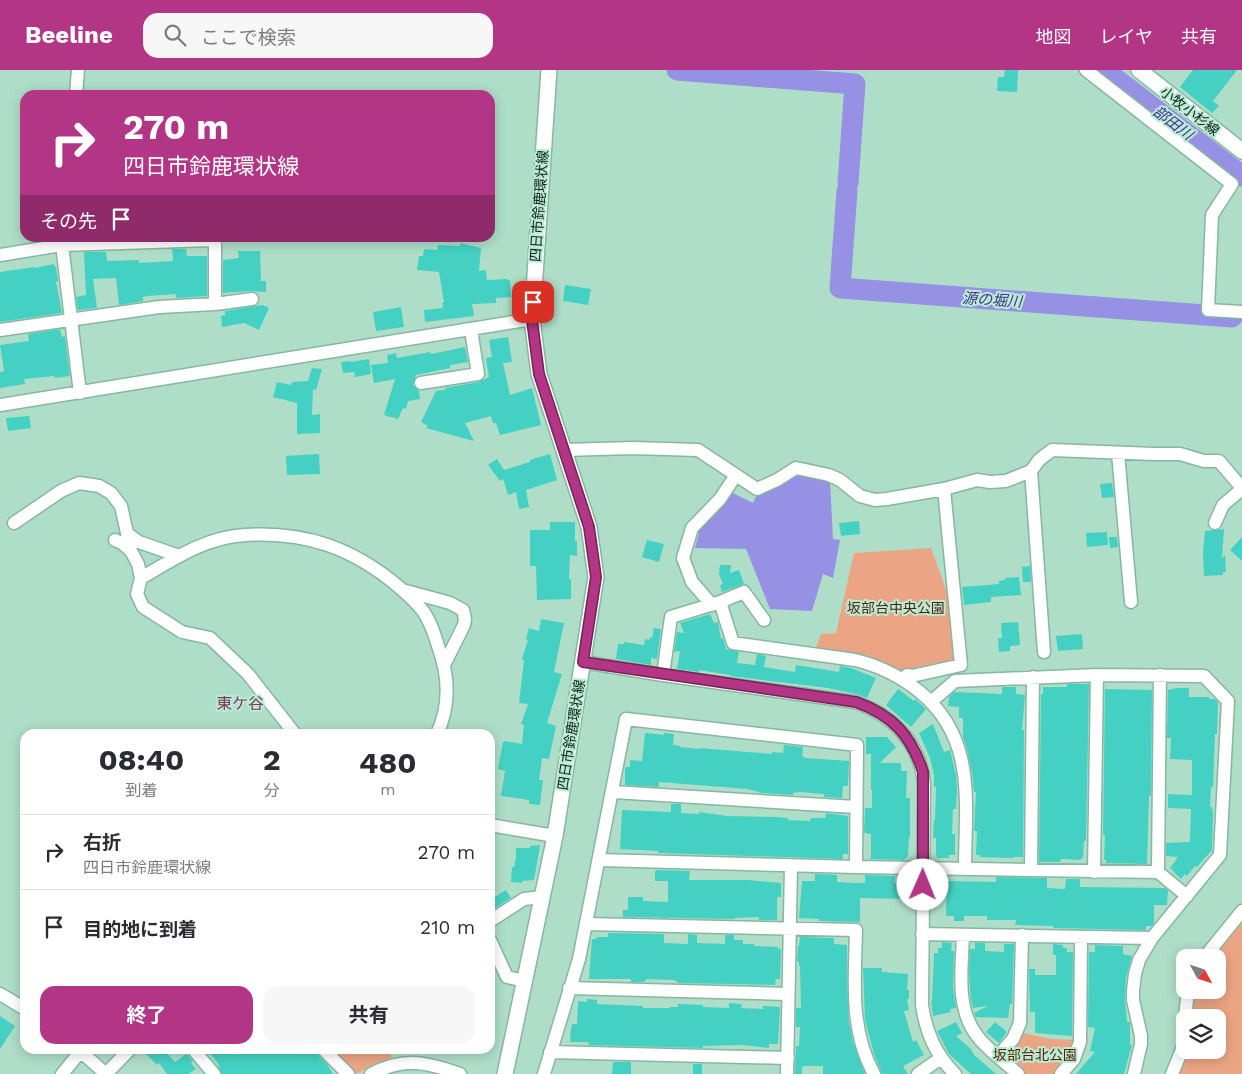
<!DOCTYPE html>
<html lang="ja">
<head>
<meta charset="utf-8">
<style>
	body { margin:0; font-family:"Work Sans","Noto Sans JP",sans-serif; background:#f7f7f7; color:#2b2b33; height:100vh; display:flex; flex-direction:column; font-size:19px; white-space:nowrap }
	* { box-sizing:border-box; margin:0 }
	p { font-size:16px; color:#7c7c81 }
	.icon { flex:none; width:28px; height:28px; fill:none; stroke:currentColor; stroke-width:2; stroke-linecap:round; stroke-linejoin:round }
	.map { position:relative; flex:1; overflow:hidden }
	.panel { position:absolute; left:20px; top:659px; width:475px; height:325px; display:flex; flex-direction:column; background:#fff; border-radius:15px; box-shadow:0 2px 12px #0003 }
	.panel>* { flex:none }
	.top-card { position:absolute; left:20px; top:20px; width:475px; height:152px; border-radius:15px; box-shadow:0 2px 12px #0003; background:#b33686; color:#fff; overflow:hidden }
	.needle { width:32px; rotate:130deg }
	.fabs { position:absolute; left:1176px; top:879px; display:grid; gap:10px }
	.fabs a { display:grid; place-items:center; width:50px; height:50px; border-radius:10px; background:#fff; box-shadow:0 2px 12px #0003; font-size:25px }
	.pin { position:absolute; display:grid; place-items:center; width:42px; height:42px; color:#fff; margin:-21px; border-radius:10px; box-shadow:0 2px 8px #0006 }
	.me { position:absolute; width:55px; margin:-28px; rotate:1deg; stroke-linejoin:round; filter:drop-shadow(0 0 4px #0008) }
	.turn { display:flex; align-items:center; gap:18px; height:105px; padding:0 20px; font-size:22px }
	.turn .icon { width:65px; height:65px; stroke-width:2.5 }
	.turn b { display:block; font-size:35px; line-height:42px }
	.then { display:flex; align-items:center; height:48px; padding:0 20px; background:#0003; gap:10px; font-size:19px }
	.eta { display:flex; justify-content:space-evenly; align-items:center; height:85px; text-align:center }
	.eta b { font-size:30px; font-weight:700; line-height:35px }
	.primary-button { display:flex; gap:10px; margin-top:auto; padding:10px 20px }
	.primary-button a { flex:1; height:58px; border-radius:15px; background:#b33686; color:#fff; font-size:20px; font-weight:700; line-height:58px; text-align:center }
	.primary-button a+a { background:#f7f7f7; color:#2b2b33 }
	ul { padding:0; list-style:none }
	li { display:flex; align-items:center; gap:15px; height:75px; padding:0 20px; border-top:1px solid #e1e1e2 }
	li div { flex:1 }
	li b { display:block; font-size:19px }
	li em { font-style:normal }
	header { display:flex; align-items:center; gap:30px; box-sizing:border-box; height:70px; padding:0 25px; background:#b33686; color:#fff }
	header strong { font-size:24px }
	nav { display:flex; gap:28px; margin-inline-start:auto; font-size:18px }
	.search { width:350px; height:45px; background:#f7f7f7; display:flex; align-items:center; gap:12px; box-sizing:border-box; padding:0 18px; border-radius:15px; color:#7c7c81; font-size:19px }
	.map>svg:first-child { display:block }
</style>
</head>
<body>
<header>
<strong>Beeline</strong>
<div class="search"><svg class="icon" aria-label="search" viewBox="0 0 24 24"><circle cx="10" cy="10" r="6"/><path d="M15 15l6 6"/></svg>ここで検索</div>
<nav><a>地図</a><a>レイヤ</a><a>共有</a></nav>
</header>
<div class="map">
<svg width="1242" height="1004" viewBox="0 0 1242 1004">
	<rect width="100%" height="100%" fill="#aedec8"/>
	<path fill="#eba585" d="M931,478l20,55 5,59 -43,10 -13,-1 -16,-9 -24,-7 -44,-7 5,-14 15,-1 18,-80z
		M1242,853v151h-65l9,-24h32v-32l-29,-1 4,-27h25v-32l-7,-1z
		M1023,963l28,6 25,1 -2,11 -19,23h-29l-18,-15v-8z
		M330,979h60l2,9 -20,7 -14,8h-4z"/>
	<path fill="#9691e4" d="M800,402l30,9 3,58 7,1 -7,38 -10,-4 -11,37 -42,-2 -24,-60 -51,-1 4,-15 -3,-2 33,-40 24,12 4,-9z"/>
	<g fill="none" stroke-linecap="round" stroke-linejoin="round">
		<path stroke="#9691e4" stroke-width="21" d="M677,0l178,14 -7,99
			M1104,0l138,106
			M847,121l-7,97 392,29"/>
	</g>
	<path fill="#44d1c3" d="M1005,0h13l-1,22 -20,-1 1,-14h6z
		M1193,0h44l-24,31 6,5 -7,7 -32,-26z
		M460,173l21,5 -2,23 7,-1 1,10 20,-1v1h3l1,17 -15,1v5l-24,1 2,12 -49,6 -1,-12 19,-2 -1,-5 2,-1 -5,-30 -22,-2 2,-14h4l1,-7 13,1 1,-5 22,1z
		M172,179h14l1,7h20v40l-31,2v-4l-28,2 -5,1v4l-24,4 -3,-27 -23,1 4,29 -19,2 -2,-13 10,-2 -2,-43h22l1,9 32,-1v3l34,-2z
		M238,181h22l1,30h5v11l-15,-1 -28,2v-33l16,-2z
		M54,194l1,3h1l2,14 -2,1 6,31 -62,9v-50l35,-5v1z
		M565,215l26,4 -3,16 -25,-4z
		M263,235l6,3 -10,22 -15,-7 -22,4 -1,-11 4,-1v-4z
		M401,237l3,20 -28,4 -3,-19z
		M60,259l2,8 3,-1 5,40 -15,2 -1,-2 -30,3 1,5 -25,4v-16l4,-1 -4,-26 29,-4 -1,-7z
		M508,267l4,25 -9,1 7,32 22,-7 9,37 -41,10 -4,-12h-3l-2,-7 -26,7 9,18 -48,-13 2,-2 -7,-4 15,-31 9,-1v-2l34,-6 10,-5 -3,-19 6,-1 -3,-17z
		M465,277l3,15 -18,3v3l-34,7 -3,10 6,6 1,8 -12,2 -2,8 -3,-1 -5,11 -14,-4 11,-36 -21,4 -3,-18 17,-2 -1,-8 9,-2 1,5 33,-6 1,2z
		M369,289l2,15 -16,3 -1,-5 -11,1 -2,-11 10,-1v1z
		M312,298l10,1 -6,21 -3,-1 -1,26 8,-1v19l-23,1v-31l-24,-6 4,-15 14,3 1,-3 16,-1z
		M29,346l2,12 -23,3 -2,-13z
		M319,384l1,20 -33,1 -1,-19z
		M550,384l7,26 -31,10 3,17 -10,2 -3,-17 -8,3 -5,-16 -3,2 -12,-16 9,-6 7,11 26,-8v-2z
		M1112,413l2,14 -12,1 -2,-14z
		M859,451l1,13 -19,2 -2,-13z
		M550,452h25v19h2v15l-7,-1 -1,24h2v20l-34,1 -1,-34h-6v-36h20z
		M1224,459l-2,29 3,-3 1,17h-3v3l-19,1 -1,-23 2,-22z
		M1107,462l1,13 -21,2 -1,-14z
		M1109,467h8l1,10 -8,1z
		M1242,467v24l-12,-11z
		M647,470l17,4 -5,18 -17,-5z
		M720,495h11l-1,8 9,-3 5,14 -22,8 -2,-7 3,-1 -4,-10z
		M1030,496l1,16h-8l-1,-15z
		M1019,507l2,18 -30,2v5l-27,3 -2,-18 37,-3v-3l6,-1v-2z
		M710,544l4,9 4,-1 3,17 2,-1 3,11 13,3 -2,11 18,2 2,-11 9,2 -2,11 31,5 1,-7 43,7 1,-6 11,2 25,10 -9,20 -11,-4 -28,-6 -98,-12v-1l-31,-5v2l-22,-3 3,-18 -6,1 3,-20 7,1 -4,-10z
		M541,549l23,4 -10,49 8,2 -15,49 9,3 -7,33 -7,-1 -3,22h4l-3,25 -11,-1v-4l-28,-4 4,-25 -7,-2 5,-27 2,-1 17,3 2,-19 -3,-1 7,-20 -9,-1 5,-43 -2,-1 6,-19 -2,-1 3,-11 10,3z
		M1018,552l2,23 -10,1v5l-11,1 -1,-14h4l-1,-15z
		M654,558l7,1 -4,30 -6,-1v7l-35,-6 2,-15h6v-2l20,3 1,-6 5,1v-3l2,1z
		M1082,564l1,15 -25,2 -2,-15z
		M1067,614h22l-3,157h-2l-1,17h-2v2l-20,-1 -1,3h-21l2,-167 2,-2v-6h24z
		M1002,617h14v7l9,1 -3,35h2l-1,127h-9v1l-34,-1v-2h-4l1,-24h-3l2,-39h-2l-2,-20 -5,-23 -4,-12v-19h-4v-11l-11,-1 1,-9 5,-5 48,2z
		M1177,618h12v9h20v2h6l3,3 -1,32h-2l-2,53h-2l-1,20h2l1,7 -1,36 -15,17 -2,-1 -8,10 -2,-2 -4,5 -11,-11 8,-11 -12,-1v-13l24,-1 1,-33 -23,-1v-14l24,1v-35l-22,-1 1,-21h-4l1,-48z
		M898,619l16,12 1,-2 11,10 -15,18 -25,-22z
		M1105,619l47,1 -1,106h-2l-2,68 -41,-1v-3h-2l1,-25h-2z
		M933,654l11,28 6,-2 6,25 1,16 -1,18h-3l-1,25h3v21h-6v3h-12l-1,-4v-16h-3l1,-18h1l1,-33h-2v-12l-4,-17 -11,-25z
		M645,663l19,2v-2l10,1 -1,11 7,1v1l19,2v-1l73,6v-2l11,1 1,-8 19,2 -1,9 3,2 44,3 -1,25h-5l-1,12 -18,-1v-3l-25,-2 -6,1v2l-31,-2 -14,-4 -89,-7v5l-34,-2v-18h5v-7l12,1z
		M866,667h21l9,10 -16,16h21v8h6l-1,27h4v39h-1l-1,19 -4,4 -35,-1 2,-1v-24l-7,-1 1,-25h7v-18h-1v-36h-5z
		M671,734h10v9l18,1v-2l28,4 50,1 11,1v2l22,1 1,-3h14l1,-5 22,3v38h-5v5l-185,-6v-2l-38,-2 2,-39 49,2z
		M540,775l-6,35 -12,1v2l-11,-1 1,-15h2l2,-9v-10h14v-2z
		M657,800l33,1 -1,9h59l33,3v14h-4v23h-18v-3l-24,1 -1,1 -111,-2v-7h5v-13h15v4l25,1v-21h-13v-10z
		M815,804l22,1v7l18,1h10v-8l30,1 -1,7 15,1 -1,15 -48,-1v24l-41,-1v-2l-20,-1 3,-37h13z
		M996,807l51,1v10l18,1 1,-10h14v8l84,1 4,2 -1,15h-13v18l-2,3h-6v4l-93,-2v-2l-38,-1 1,-5h-29v-4h-23v5h-10v-5h-8l1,-35 49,1z
		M506,820l5,8 -21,13v-11z
		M608,863l56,1v9l24,1v-10l9,1v8l28,1v-9h9v5h9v4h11v2l24,1v2h3l-1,30h-4l-1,6 -96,-2 -5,-3 -28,-1v2l-5,1h-10v-3h-42l3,-40h5l-1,-2h12z
		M800,867l34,1v6l13,1v40l2,37 4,20 12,32h-42v-8h-18l-3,1v7h-7l1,-28h3l1,-19h-4v-19h5l-1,-42h-1v-4h-2l1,-16h1z
		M942,872l10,1 -1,8h3l-1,37 3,20 -6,1 1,3 -18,4 -2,-15h1l2,-48h4v-5h4z
		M975,873h10v8l19,1v-8h10l-2,60h-2l-2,14 -32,-1 -2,-4 14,-7 -15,2 -2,-8 -2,-26 1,-25h5z
		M1053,874l10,1v3h4v4h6l-1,84 -37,-3v-21h-5l-1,-43h6v6h21v-20h-3z
		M1095,875l28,1v8l9,2 -6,21 -1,23 2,22h3v23h2l-8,29h-48l19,-22 -5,-1 5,-23 -7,-1 1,-75h6z
		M863,898h19v4l26,2 -1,16h2v9h-2l2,11 -5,1 9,31 3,-2 8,15 -21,11 5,8h-26l-8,-20 -9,-34z
		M587,929l10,1v4l46,2v2h27v-1h8v-3l25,1v2l26,1v-5l13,1 -1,4 22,1v-3l17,1 -2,37h-9v4l-26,-3 -40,1v2l-115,-3 1,-3h-19l1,-15h1v-3h5l1,-23 9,1z
		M0,946l15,10 -15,23z
		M956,952l6,11 -6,3 15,13 3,6 22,19h-25l-22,-20 -12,-23z
		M995,952l12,10 -8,11 -13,-11z
		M141,979h22l12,13 11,-8 7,7 -2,2 5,6 -8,5h-21l-8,-11 -2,2z
		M203,979h29l5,6 9,-6h69l2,5 10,10 6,10h-111l-4,-8 1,-1 -12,-16 -2,2z
		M613,992h18v12h-19z
		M693,994h9v10h-9z"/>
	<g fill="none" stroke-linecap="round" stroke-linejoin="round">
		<defs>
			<path id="minor" d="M1086,0l146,114 -20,31 -4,95 34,2
				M76,25l2,-25
				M62,175l18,148
				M0,185l62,-10 149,-5 4,4v60l-56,3 -159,23
				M215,234l37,-5
				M421,313l57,-9 -7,-44
				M0,335l532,-86
				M564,380l69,-2 65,2 59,39 20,-9 19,-12 33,7 11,5 20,16 15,4 12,-1 57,-10 33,-9 13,2 16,-1 25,-10 8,-11 13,-10 102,4h26l24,7h15l23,27
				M1118,383l13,149
				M1031,401l13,181
				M14,453l47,-32 18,-8 20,3 12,7 10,13 10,45 7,13 3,14 -4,16 6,13 39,25 28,6 38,36 47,60
				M1215,453l8,-18 19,-16
				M128,464l11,8 40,14
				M115,470l7,3 9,8
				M141,508c33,-19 65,-41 104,-43 60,-4 108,13 154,52 8,7 17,15 24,24 8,11 12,25 16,38 10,28 11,57 -2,85
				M406,521l44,12 13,7 2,9 -1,6 -20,40
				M720,532l24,-10 20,28
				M712,535l-20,-23 -9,-24 9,-30 28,-29 16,-24
				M583,592l80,13 192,27c38,13 66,42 69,83l-2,220c4,27 13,49 33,69
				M663,605l8,-58 49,-15 13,41 122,17c25,6 45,16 65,32 57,47 45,111 45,177
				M903,609l4,-4 5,1 49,-11 -17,-176
				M932,631l23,-20 142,-6 107,1 24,25 -8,154 -68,83 -13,22 -4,14 -2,17v9l8,36v8l-7,30
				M613,722l243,15
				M490,755l65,11
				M599,790l257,7 302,5 29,24
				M1031,800l2,-193
				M1094,802l3,-197
				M1158,802l2,-197
				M490,851l34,-22 18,-2
				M587,854l269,6c-1,49 -7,99 18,144
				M922,864l230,4
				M963,865c-1,33 -8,74 15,102 11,14 27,25 40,37
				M490,870l17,37 18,4
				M1204,888l38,-47
				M569,918l219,6
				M0,924l25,15
				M1185,948l3,-28
				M78,979l28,25
				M193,979l21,25
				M323,979l25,25
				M550,982l238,6
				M998,986l15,-17 7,-16 2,-88
				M62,1004l19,-23
				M106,1004l24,-25
				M371,1004c33,-17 56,-12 89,0
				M544,1004l35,-115 47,-240 231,26 -1,122
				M787,1004l4,-208
				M918,1004l23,-16
				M1061,1004l13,-15 6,-17 1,-105
				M1172,1004l13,-32"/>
			<path id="major" d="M1139,0l103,81
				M505,1004l50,-238 41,-259 -7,-50 -50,-153 -7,-55 17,-249"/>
		</defs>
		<use href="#minor" stroke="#87b6a1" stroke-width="15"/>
		<use href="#major" stroke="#87b6a1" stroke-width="18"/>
		<use href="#minor" stroke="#fff" stroke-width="12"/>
		<use href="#major" stroke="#fff" stroke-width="15"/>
	</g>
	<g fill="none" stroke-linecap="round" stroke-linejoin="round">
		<defs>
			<path id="route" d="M533,232l-1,18 7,54 50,153 7,50 -13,85 273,40c36,13 55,33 67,70v113"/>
		</defs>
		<use href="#route" stroke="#742357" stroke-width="12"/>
		<use href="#route" stroke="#b33686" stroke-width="9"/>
	</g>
	<g text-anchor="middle" stroke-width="4" stroke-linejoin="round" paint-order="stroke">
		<g font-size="14" fill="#0c1f17" stroke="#baebd5">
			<text transform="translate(1190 41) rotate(38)" y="5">小牧小杉線</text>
			<text transform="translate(539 136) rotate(-86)" y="5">四日市鈴鹿環状線</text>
			<text transform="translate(571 665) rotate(-81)" y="5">四日市鈴鹿環状線</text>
		</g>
		<g font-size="14" fill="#551f00" stroke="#baebd5">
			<text x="896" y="543">坂部台中央公園</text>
			<text x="1035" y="990">坂部台北公園</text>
		</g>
		<g font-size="15" font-style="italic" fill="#41308f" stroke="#baebd5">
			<text transform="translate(1173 53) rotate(37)" y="5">部田川</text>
			<text transform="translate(992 230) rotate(4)" y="5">源の堀川</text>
		</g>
		<g font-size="16" fill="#793a5f" stroke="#baebd5">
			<text x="240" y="639">東ケ谷</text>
		</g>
	</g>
</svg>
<div class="fabs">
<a><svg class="needle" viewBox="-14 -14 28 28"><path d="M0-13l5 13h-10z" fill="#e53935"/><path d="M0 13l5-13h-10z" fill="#7c7c81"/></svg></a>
<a><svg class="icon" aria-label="layers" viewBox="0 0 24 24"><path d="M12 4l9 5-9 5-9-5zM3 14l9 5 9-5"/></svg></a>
</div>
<div class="pin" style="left:533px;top:232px;background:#d93025"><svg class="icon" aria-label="arrive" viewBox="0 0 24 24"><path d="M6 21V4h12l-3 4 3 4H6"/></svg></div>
<svg class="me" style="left:923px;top:815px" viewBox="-20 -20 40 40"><circle r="19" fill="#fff"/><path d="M0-13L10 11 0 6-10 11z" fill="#b33686"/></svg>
<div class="top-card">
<div class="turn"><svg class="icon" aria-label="right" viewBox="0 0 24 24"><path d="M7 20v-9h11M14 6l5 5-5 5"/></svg><div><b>270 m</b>四日市鈴鹿環状線</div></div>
<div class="then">その先<svg class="icon" aria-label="arrive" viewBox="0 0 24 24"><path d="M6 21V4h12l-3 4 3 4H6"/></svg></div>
</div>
<section class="panel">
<div class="eta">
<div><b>08:40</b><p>到着</p></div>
<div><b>2</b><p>分</p></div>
<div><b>480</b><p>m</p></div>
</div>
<ul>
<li><svg class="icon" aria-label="right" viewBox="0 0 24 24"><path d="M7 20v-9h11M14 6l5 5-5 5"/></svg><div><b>右折</b><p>四日市鈴鹿環状線</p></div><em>270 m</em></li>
<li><svg class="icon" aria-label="arrive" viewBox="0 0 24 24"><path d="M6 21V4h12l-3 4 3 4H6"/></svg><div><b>目的地に到着</b></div><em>210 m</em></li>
</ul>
<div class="primary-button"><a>終了</a><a>共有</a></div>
</section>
</div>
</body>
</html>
